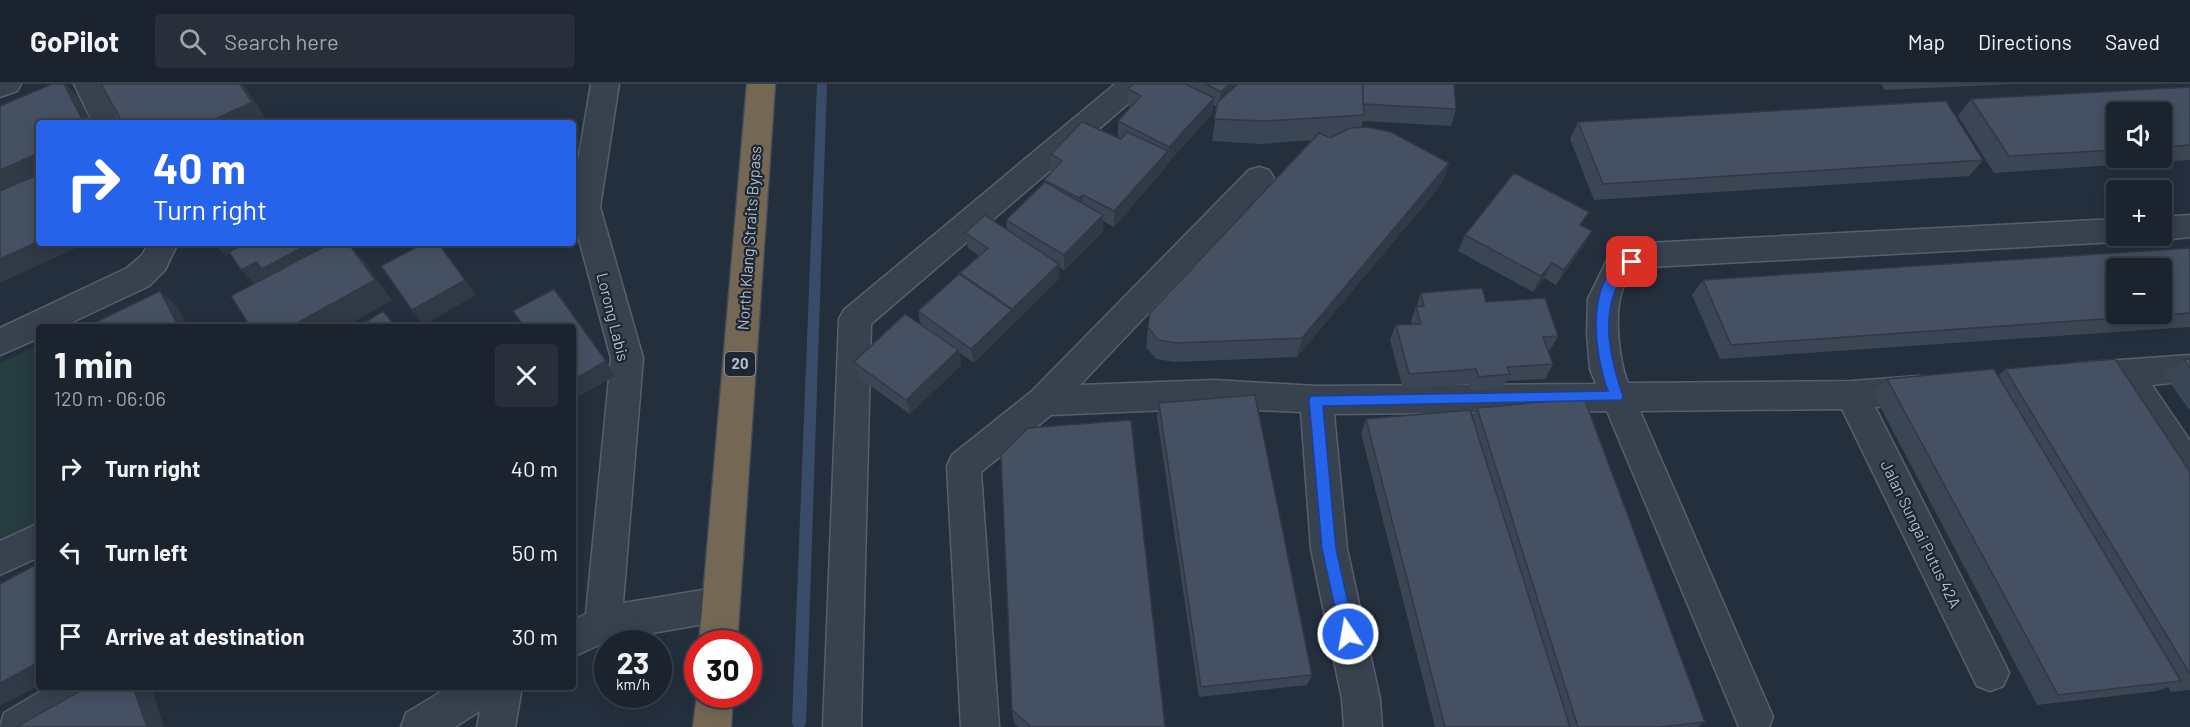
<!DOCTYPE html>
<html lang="en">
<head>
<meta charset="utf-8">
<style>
	body { margin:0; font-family:Barlow,sans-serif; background:#282f3a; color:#f1f3f6; height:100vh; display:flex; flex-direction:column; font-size:22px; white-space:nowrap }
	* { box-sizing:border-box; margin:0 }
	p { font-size:20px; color:#a0a4aa }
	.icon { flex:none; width:33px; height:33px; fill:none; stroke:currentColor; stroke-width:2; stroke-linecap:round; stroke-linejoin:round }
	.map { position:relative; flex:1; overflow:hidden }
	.drawer { position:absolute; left:36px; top:240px; width:540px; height:366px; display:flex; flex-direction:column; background:#1b232e; border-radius:6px; box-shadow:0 3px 15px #0003,0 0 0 2px #39404a }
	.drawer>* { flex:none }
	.guide { position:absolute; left:36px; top:36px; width:540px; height:126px; border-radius:6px; box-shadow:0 3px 15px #0003,0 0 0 2px #39404a; background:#2563eb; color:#fff; overflow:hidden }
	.tools { position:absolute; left:2106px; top:18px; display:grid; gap:12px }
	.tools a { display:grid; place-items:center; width:66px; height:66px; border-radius:6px; background:#1b232e; box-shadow:0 3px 15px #0003,0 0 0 2px #39404a; font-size:30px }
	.speed { position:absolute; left:594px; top:546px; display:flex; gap:12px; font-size:30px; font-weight:700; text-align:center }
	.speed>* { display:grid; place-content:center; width:78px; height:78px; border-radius:50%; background:#1b232e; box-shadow:0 3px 15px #0003,0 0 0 2px #39404a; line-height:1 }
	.speed small { font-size:15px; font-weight:400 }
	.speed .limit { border:9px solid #d22; background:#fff; color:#111 }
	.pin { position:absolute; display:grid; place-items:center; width:51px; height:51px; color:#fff; margin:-26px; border-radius:12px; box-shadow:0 3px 9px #0006 }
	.me { position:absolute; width:66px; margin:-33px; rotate:348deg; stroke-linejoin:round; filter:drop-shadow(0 0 4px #0008) }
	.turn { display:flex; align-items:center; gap:21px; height:126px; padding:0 18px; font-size:27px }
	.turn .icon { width:78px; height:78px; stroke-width:2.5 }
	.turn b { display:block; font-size:42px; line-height:51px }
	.round { display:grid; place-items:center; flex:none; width:63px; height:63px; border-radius:6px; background:#282f3a }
	.headline { display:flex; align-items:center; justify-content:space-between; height:102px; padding:0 18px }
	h1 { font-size:36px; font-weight:700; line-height:45px }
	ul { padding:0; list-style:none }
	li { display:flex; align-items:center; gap:18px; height:84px; padding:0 18px }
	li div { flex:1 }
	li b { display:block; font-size:22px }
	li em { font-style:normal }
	header { display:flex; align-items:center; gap:36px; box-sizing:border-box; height:84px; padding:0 30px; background:#1b232e; border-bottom:2px solid #39404a }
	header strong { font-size:28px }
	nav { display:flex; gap:33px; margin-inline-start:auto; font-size:21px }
	.search { width:420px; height:54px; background:#282f3a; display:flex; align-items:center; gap:15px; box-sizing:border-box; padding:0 21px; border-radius:6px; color:#a0a4aa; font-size:22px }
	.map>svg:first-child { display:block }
</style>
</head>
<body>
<header>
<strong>GoPilot</strong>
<div class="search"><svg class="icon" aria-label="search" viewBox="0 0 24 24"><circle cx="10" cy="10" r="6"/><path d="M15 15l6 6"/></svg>Search here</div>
<nav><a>Map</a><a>Directions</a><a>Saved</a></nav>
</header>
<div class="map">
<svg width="2190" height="643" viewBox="0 0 2190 643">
	<rect width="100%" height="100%" fill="#242f3e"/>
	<path fill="#263c3f" d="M39,261v181l-39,20v-183z"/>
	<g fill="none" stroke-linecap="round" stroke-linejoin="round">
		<path fill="#394c67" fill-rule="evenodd" d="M817,0h10l-21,639 -2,4h-10l-2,-4z"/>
		<defs>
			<path id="minor" d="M0,0h21l-4,7 -17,6z
				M74,0h28l19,39h-28z
				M591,0h28l-19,123 43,151 -20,245 98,-16 13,5 5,12 -5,12 -13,5 -114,20 -34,16v-37l13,-6 25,-256 -38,-141v-26z
				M1115,0h32l-4,7 -272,233 -10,403h-38l16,-408 5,-9z
				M1259,83l10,3 5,8 -5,8 -189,199 134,-5 102,6 280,-2 -6,-15 -3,-35 1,-35 19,-39 39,-17 470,-24v17h12l-12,6 -466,25c-6,3 -16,6 -21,11 -18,20 -11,82 -1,105l224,-2 67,-5 12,4 4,10 -4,10 -12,4 -44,3 128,253 6,13 -6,13 -13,5 -13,-5 -135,-277 -202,2 133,306 -4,10h-30l-132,-316 -273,3 13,135 33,150 2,28h-38l-2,-28 -31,-150 -10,-137 -87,-4 -163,7 -70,57 18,255h-38l-14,-261 5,-11 80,-64 217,-221z
				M2190,131v22l-28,3 -11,-4h11v-19z
				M148,159h30l-13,27 -16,16 -87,41h-23v11l-39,17v-27l127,-60 16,-14z
				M2190,271v26l-38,4 38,56v44l-12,-4 -59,-94 -41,4 -11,-4 -5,-10 5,-10 11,-4z
				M39,439v34l-39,18v-34z
				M48,603h54l-6,13 -43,27h-53l4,-14z
				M449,603h73l-7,40h-38l3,-16 -25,16h-54l5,-14z"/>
			<path id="highway" d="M747,0h28l-38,560h-38z
				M698,604v6h35l-2,33h-38z"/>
		</defs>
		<use href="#minor" stroke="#565f6c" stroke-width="3"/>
		<use href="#highway" stroke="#434c59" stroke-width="3"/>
		<use href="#minor" fill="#38414e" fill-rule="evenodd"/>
		<use href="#highway" fill="#746855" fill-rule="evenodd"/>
	</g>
	<path fill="#3b4654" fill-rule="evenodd" d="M1133,0h321l2,25 -5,17 -88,-5 -2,7 88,35 -8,22 -144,172 -122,5 -19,-3 -10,-12 2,-20 164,-187 -51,4 -49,-3 5,-34 -4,-2 -1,9 -44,49 -1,-1 -1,5 -52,60 -11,-6v10l-39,39 -5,-3v12l-85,84 -15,-11 2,13 -51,49 -52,-37 -4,-15 67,-37 -3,-14 42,-36v-2l19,-17 -11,-8 -3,-15 42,-3 -1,-10 38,-37v-3l8,-9h-1v-17l67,-17v-16l13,-14 -3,-1v-17z
		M1881,0h134l-130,6z
		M2190,3v73l-196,13 -36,-57 13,-17zM2116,28h46v46h-46z
		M1578,38l405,38 -14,16 -375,24 -24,-61z
		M1582,142l10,5 -9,16 -27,38 -12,-7 -11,14 -75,-41 7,-16z
		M2190,164v79l-470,32 -28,-64 11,-15z
		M1421,209l65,9 72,34 -8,14 -2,1 5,13 -8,15 -39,2 -4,7 -31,3 -2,-7 -66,5 -13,-49 6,-15 16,-1 -1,-3z
		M2184,275h6v52l-26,-37z
		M2005,285l185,103v218l-19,2 -3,-5 -11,4 -120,14 -164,-312 14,-14 111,-3z
		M1159,319l153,272 -5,10 -108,12 -42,-280z
		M1477,324l228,314 -7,5h-263l-74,-294 5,-14 106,-2z
		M1012,626l153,17h-146l-5,-4z"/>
	<path fill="#303945" d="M64,0h2l12,13 14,26h-8z
		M240,0h3l26,39h-62z
		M1229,0h14l-24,24 2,-16z
		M1214,14l-2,16 -44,49 1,-16z
		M1168,67l-2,16 -52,60v-16z
		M39,69v23l-39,18v-24z
		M1449,79l-8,22 -144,172 5,-19z
		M1083,111v16l-3,3 -1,-16z
		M1103,131v16l-39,39v-15z
		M1592,147l-9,16 -27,38 8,-15z
		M39,157v2h48l-87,40v-24z
		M213,159h35l1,1 -23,12z
		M310,159h36l-85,47 -20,-20 15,-8z
		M348,159l13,14 31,43 -47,27h-55z
		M1552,179l-8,15 -11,14 8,-16z
		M1059,180v15l-85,84 -3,-14 41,-39v-1z
		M465,196l11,15 -52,30 -12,-15z
		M160,207l17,15 11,21h-9z
		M958,266l3,15 -51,49 -4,-14z
		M606,277l9,15 -41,23 -1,-19z
		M39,578v23l-39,21v-23z
		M133,603h18l13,40h-17z"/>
	<path fill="#455162" stroke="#303945" stroke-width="1.5" fill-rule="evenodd" d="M52,0h12l20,39h-45v30l-39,17v-64z
		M101,0h139l12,18 -45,21h-84z
		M1133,0h52l29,14 -45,49 -51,-26 23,-25 -13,-7z
		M1206,0h23l-8,8z
		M1238,0h124l2,31 -100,6 -50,-2 4,-17z
		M1363,0h91l2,25 -93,-5z
		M2190,3v58l-28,2v-35h-46v38l-107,6 -38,-57z
		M1946,17l37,59 -380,24 -25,-62z
		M252,32l5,7h-20z
		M1082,38l39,17 6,-7 41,19 -54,60 -31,-16 -4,3 -35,-18 18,-19 -11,-7z
		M1367,43l24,5 58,31 -147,175 -125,5 -19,-3 -10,-13 2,-14 169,-180 11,5 20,-10z
		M1514,89l75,39 -9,13 12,6 -28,39 -12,-7 -11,13 -76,-41z
		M39,90v67l-39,18v-68z
		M1045,98l58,33 -39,40 -58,-35z
		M985,131l74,49 -47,45 -52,-36 28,-25 -23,-15z
		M243,159h67l-48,26 -6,-7 -15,8 -12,-18 15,-8z
		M331,159h17l27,37 -85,47h-50l8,-4 -17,-27z
		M424,159h14l27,37 -53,30 -31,-44z
		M2190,164v65l-459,32 -28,-65zM2116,184h46v46h-46z
		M959,190l53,36 -41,39 -53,-38z
		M1482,204l4,14 59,-4 13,38 -15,1 10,27 -46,3 3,7 -31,3 -3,-8 -67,5 -13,-49 25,-1 -5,-17 8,-1 -3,-13z
		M554,205l52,72 -33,19v-53h-49l-11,-16z
		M160,207l19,36h-88l-1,-2z
		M383,227l13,16h-38z
		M905,230l53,36 -52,50 -52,-38z
		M2115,275l75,113v202l-185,-305z
		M2184,275h6v9z
		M1994,285l187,312 -123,14 -171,-316z
		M1255,311l57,280 -111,12 -42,-284z
		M1584,314l121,324 -45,5h-82l-101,-319z
		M1470,326l100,317h-125l-79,-308z
		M1131,336l34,307h-134l-19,-17 -11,-255 27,-27z
		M39,479v99l-39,21v-99z
		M87,603h46l14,40h-131z"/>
	<path fill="#2563eb" stroke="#184099" stroke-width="1.5" d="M1632,173l6,5c-4,6 -10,6 -15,11 -3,2 -5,9 -6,13 -16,34 -6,76 6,110l-1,4 -299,6 13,143 19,85 -2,6 -5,2 -6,-2 -20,-91 -13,-149 2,-4 297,-5c-14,-38 -25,-118 24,-134z"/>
	<g text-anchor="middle" stroke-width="4.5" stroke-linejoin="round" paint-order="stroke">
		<rect fill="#1d2633" stroke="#878f9c" stroke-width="1.5" x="725" y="268" width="30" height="24" rx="4.5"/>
		<g font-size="15" font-weight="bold" fill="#b4bcc9">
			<text x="740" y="285">20</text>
		</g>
		<g font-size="16" fill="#b4bcc9" stroke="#1d2633">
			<text transform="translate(749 154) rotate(-86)" y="6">North Klang Straits Bypass</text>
			<text transform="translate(613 233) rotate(76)" y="6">Lorong Labis</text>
			<text transform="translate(1921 450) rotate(64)" y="6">Jalan Sungai Putus 42A</text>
		</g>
	</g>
</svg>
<div class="tools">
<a><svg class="icon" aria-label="sound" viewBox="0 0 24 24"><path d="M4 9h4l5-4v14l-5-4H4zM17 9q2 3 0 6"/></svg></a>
<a>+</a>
<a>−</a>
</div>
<div class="speed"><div>23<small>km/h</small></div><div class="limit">30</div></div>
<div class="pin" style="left:1632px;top:178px;background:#d93025"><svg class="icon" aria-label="arrive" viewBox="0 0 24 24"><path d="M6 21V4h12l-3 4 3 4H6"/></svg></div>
<svg class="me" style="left:1348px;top:550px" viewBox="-20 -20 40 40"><circle r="17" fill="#2563eb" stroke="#fff" stroke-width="3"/><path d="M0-11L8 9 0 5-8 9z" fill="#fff"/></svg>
<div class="guide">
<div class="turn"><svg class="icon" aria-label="right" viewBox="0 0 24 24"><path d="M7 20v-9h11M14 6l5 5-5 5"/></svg><div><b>40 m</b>Turn right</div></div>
</div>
<section class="drawer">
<div class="headline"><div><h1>1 min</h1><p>120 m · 06:06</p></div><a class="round"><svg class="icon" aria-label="close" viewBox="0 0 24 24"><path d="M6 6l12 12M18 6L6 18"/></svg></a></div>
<ul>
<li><svg class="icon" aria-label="right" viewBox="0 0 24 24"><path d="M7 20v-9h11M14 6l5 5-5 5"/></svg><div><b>Turn right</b></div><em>40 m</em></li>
<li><svg class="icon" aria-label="left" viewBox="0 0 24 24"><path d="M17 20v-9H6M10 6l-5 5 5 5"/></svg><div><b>Turn left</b></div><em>50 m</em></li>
<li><svg class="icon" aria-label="arrive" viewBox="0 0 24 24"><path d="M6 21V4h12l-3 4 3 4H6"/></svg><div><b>Arrive at destination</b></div><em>30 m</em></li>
</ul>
</section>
</div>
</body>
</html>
